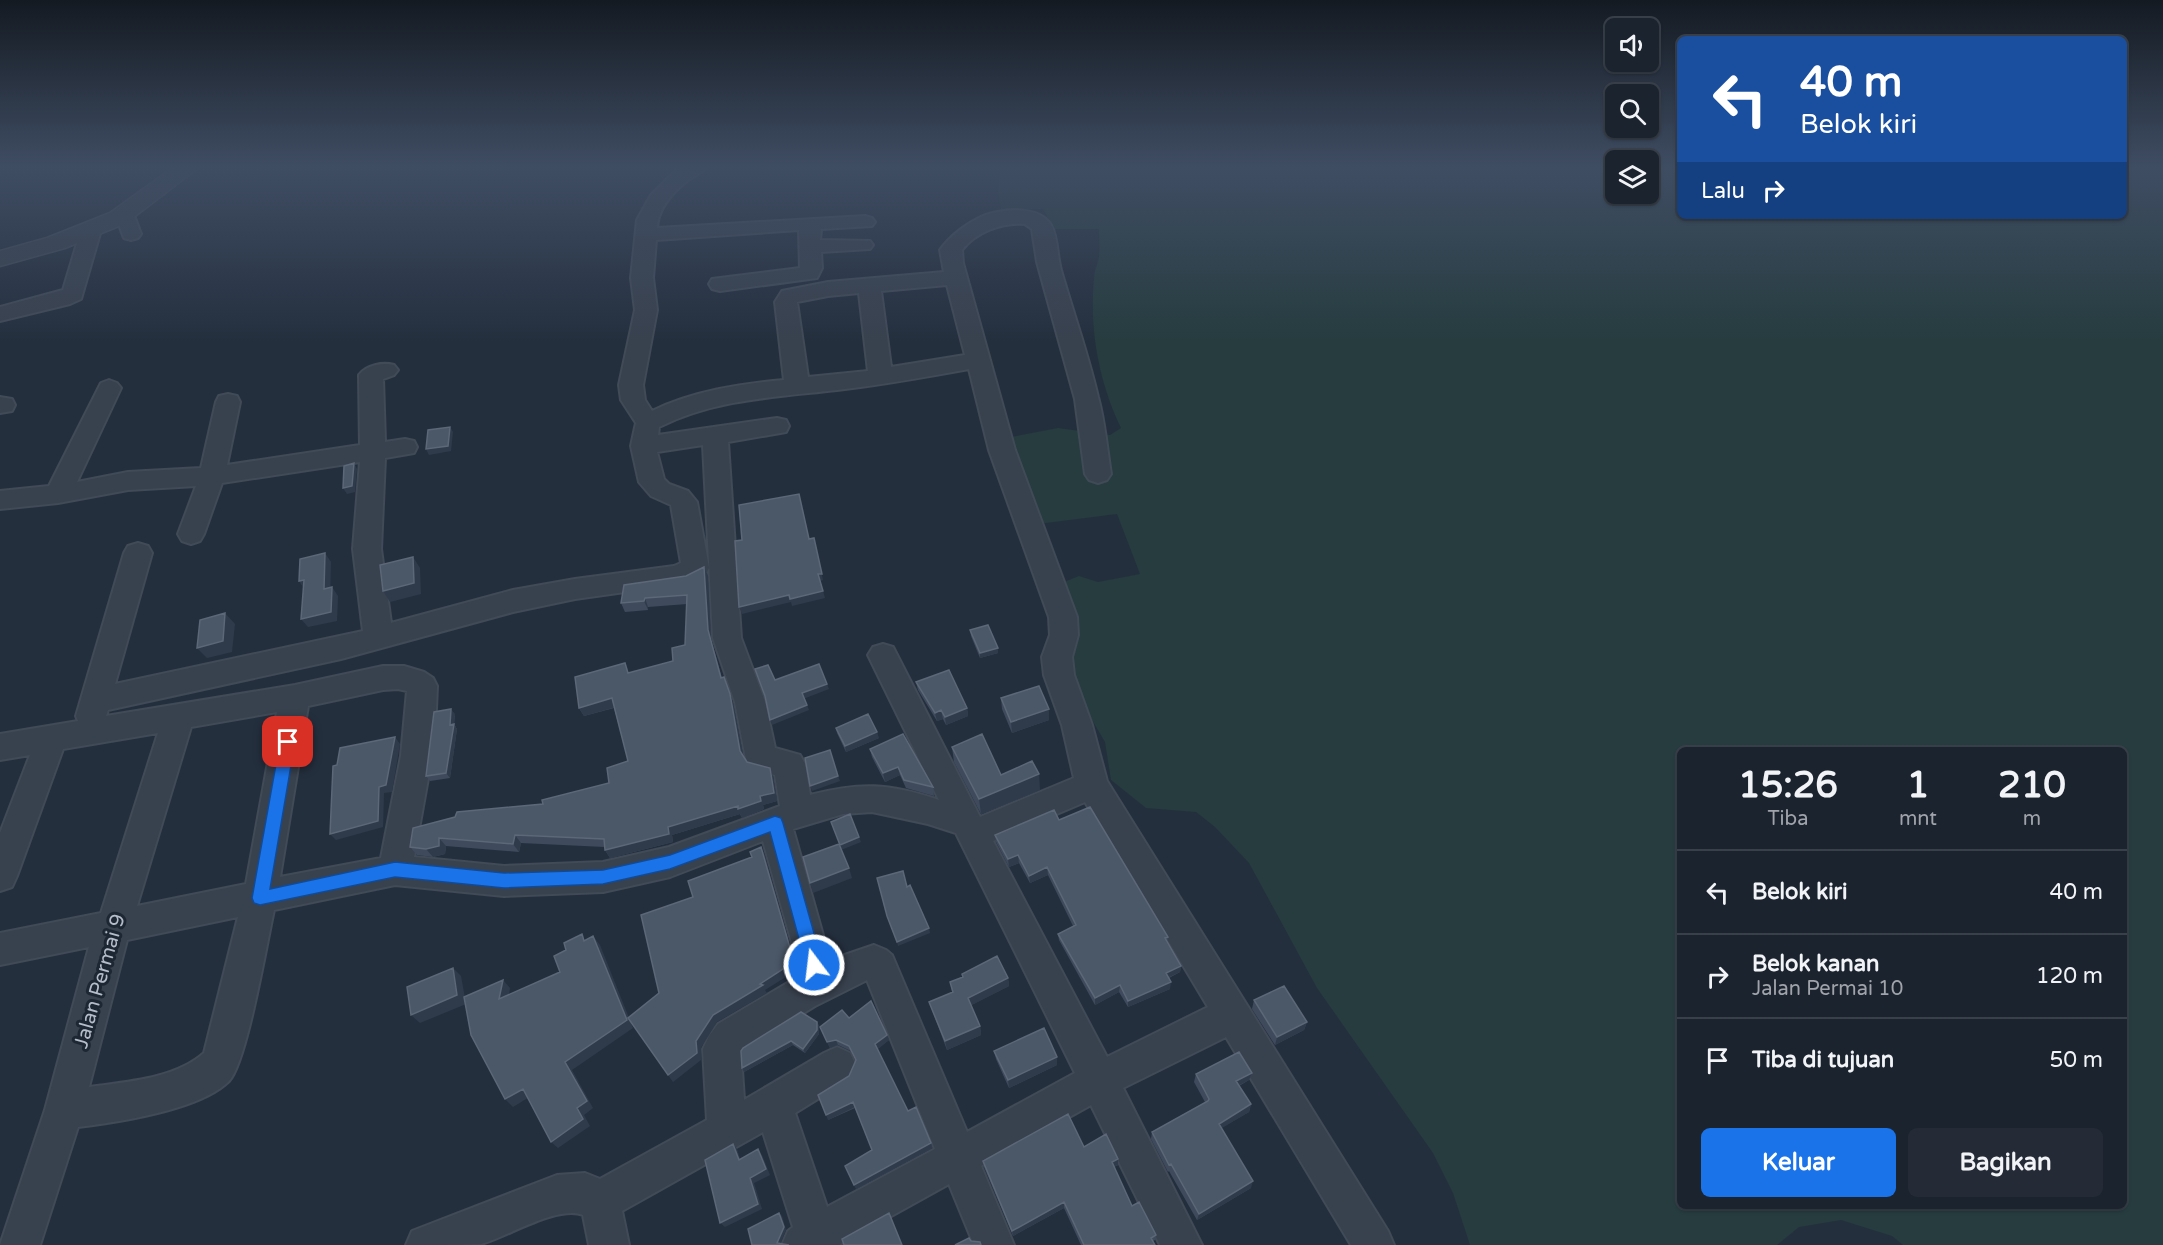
<!DOCTYPE html>
<html lang="id">
<head>
<meta charset="utf-8">
<style>
	body { margin:0; font-family:"Varela Round",sans-serif; background:#242b36; color:#f1f3f6; height:100vh; display:flex; flex-direction:column; font-size:22px; white-space:nowrap }
	* { box-sizing:border-box; margin:0 }
	p { font-size:20px; color:#a0a4aa }
	.icon { flex:none; width:33px; height:33px; fill:none; stroke:currentColor; stroke-width:2; stroke-linecap:round; stroke-linejoin:round }
	.map { position:relative; flex:1; overflow:hidden }
	.side { position:absolute; left:1677px; top:747px; width:450px; height:462px; display:flex; flex-direction:column; background:#1b232e; border-radius:9px; box-shadow:0 2px 4px #0004,0 0 0 2px #39404a }
	.side>* { flex:none }
	.banner { position:absolute; left:1677px; top:36px; width:450px; height:183px; border-radius:9px; box-shadow:0 2px 4px #0004,0 0 0 2px #39404a; background:#1a4fa0; color:#fff; overflow:hidden }
	.tools { position:absolute; left:1605px; top:18px; display:grid; gap:12px }
	.tools a { display:grid; place-items:center; width:54px; height:54px; border-radius:9px; background:#1b232e; box-shadow:0 2px 4px #0004,0 0 0 2px #39404a; font-size:30px }
	.pin { position:absolute; display:grid; place-items:center; width:51px; height:51px; color:#fff; margin:-26px; border-radius:12px; box-shadow:0 3px 9px #0006 }
	.me { position:absolute; width:66px; margin:-33px; rotate:345deg; stroke-linejoin:round; filter:drop-shadow(0 0 4px #0008) }
	.turn { display:flex; align-items:center; gap:21px; height:126px; padding:0 24px; font-size:27px }
	.turn .icon { width:78px; height:78px; stroke-width:2.5 }
	.turn b { display:block; font-size:42px; line-height:51px }
	.then { display:flex; align-items:center; height:57px; padding:0 24px; background:#0003; gap:12px; font-size:22px }
	.eta { display:flex; justify-content:space-evenly; align-items:center; height:102px; text-align:center }
	.eta b { font-size:36px; font-weight:700; line-height:42px }
	.action { display:flex; gap:12px; margin-top:auto; padding:12px 24px }
	.action a { flex:1; height:69px; border-radius:9px; background:#1a73e8; color:#fff; font-size:24px; font-weight:700; line-height:69px; text-align:center }
	.action a+a { background:#242b36; color:#f1f3f6 }
	ul { padding:0; list-style:none }
	li { display:flex; align-items:center; gap:18px; height:84px; padding:0 24px; border-top:2px solid #39404a }
	li div { flex:1 }
	li b { display:block; font-size:22px }
	li em { font-style:normal }
	.map>svg:first-child { display:block }
</style>
</head>
<body>
<div class="map">
<svg width="2163" height="1245" viewBox="0 0 2163 1245">
	<rect width="100%" height="100%" fill="#242f3e"/>
	<path fill="#263c3f" fill-rule="evenodd" d="M1000,167h615l1,27h32l1,-27h31v49h444v-49h39v1078h-260l-11,-9 -51,-16 -42,7 -22,18h-307l-17,-52 -20,-40 -116,-165 -68,-125 -34,-36 -19,-15 -50,-4 -35,-28 -6,-38 -29,-49 -4,-41 -13,-68 20,-8 19,6 42,-8 -23,-60 -79,10 -32,-86 52,-10 52,7 11,-7c-22,-46 -32,-99 -27,-149 0,-8 4,-15 5,-23 1,-8 0,-18 0,-27h-44l-12,-20 -42,1 -3,-17zM1680,750h444v456h-444z"/>
	<g fill="none" stroke-linecap="round" stroke-linejoin="round">
		<defs>
			<path id="minor" d="M683,167h23c-5,7 -13,9 -19,14 -15,12 -29,27 -30,47l208,-12 7,2 3,4 -3,4 -51,3 -1,11 50,1 3,4 -3,4 -49,3 1,16 -5,10 -97,13 -8,-2 -3,-5 3,-5 88,-11 -1,-38 -143,10 -3,38 4,32 -14,75 2,15 7,11c41,-20 88,-27 132,-31l-9,-78 7,-11 46,-9 116,-10 -4,-22c10,-14 27,-27 43,-34 19,-7 56,-11 68,9 7,12 6,31 10,45 12,42 27,84 37,127 7,25 9,52 13,77l-4,6 -9,3 -9,-3 -4,-6 -10,-75 -38,-137 -5,-33 -7,-5c-23,-2 -49,8 -63,26l1,13 52,187 62,167 1,18 -6,22 2,18 18,50 15,56 281,450 6,14h-43l-125,-208 -103,51 79,157h-42l-69,-140 -110,61 33,79h-40l-25,-61 -110,61h-57l6,-14 5,-4 -30,-95 -141,79 7,34h-40l-6,-30c-26,-10 -76,22 -102,29 -18,1 -55,1 -75,1l6,-14 145,-56 28,-2 15,6 107,-59 -4,-71 6,-13 9,-12 83,-49 -38,-134 -93,36 -67,15 -99,4 -109,-11 -121,25c-7,31 -27,152 -45,171 -29,29 -111,41 -151,46l-38,118h-40l45,-135 44,-163 -89,18v-32l101,-20 57,-180 -95,16 -46,127 -5,11 -12,4v-58l30,-78 -30,5v-26l78,-13 -2,-5 48,-163 4,-7 10,-3 10,3 4,7 -37,131 248,-53 -10,-82 7,-87 -138,21 -18,51 -4,7 -9,3 -9,-3 -4,-7 18,-48 -68,4 -70,13 -58,6v-18l49,-5 52,-103 8,-3 8,3 4,5 -44,94 51,-10 73,-4 15,-66 3,-6 9,-2 9,2 3,6 -13,63 133,-20 -1,-70c7,-10 24,-13 35,-10l4,5 -4,5 -11,4 2,63 20,-3 9,2 3,6 -3,6 -29,5 -4,91 10,74 122,-33 62,-11 99,-13 7,-3 -10,-58 -20,-9 -12,-14 -8,-36 5,-23 -15,-23 -2,-15 16,-75 -4,-32 6,-58 14,-25 21,-21zM947,285l18,70 -74,12 -10,-76zM859,293l9,78 -60,6 -11,-75 31,-6zM969,369l20,81 60,167 1,18 -8,22 2,18 18,50 12,53 -94,39 -87,-170 -10,-3 -10,3 -5,8 71,145c-50,-17 -79,-18 -129,-5l-5,-31 -5,-9 -25,-7 -10,-46 -24,-64 -13,-196 58,-10 3,-6 -3,-6 -9,-2 -119,17 1,-8c56,-28 117,-30 178,-37 44,-5 88,-13 132,-21zM703,445l10,193 22,64 11,57 5,9 24,7 5,31 -111,41 -66,15 -99,4 -90,-9 18,-101 4,-47 1,-23 -4,-8 -9,-6 -20,-6h-21l-88,19 -189,31 2,-6 233,-51 172,-47 62,-13 114,-16 16,-8 4,-7 -12,-66 -9,-11 -19,-7 -5,-5 -7,-27zM398,689l9,2 -6,65 -20,102 -101,19 28,-171 75,-16zM277,712l-31,172 -109,22 54,-179zM1085,802l123,205 -101,50 -114,-216zM872,812l56,12 28,9 119,240 -108,59 -75,-177 -6,-5 -12,-5 -44,15 -37,-131 50,-15zM238,917l-34,136c-29,26 -79,29 -115,34l38,-147zM867,980l68,169 -108,58 -32,-94 55,-34 6,-13 -6,-13 -13,-6 -13,6 -80,47 -3,-45 3,-5 71,-44z
				M125,208l7,2 9,24 -3,4 -7,2 -7,-2 -9,-24 3,-4z
				M91,224l7,2 3,4 -20,69 -11,5 -70,17v-14l63,-17 18,-60 3,-4z
				M0,397l12,2 3,6 -3,6 -12,2z"/>
			<path id="tertiary" d="M174,167h25l-73,56 -61,25 -65,18v-15l47,-13 63,-25z"/>
		</defs>
		<use href="#minor" stroke="#414a57" stroke-width="4"/>
		<use href="#tertiary" stroke="#414a57" stroke-width="3"/>
		<use href="#minor" fill="#38414e" fill-rule="evenodd"/>
		<use href="#tertiary" fill="#38414e" fill-rule="evenodd"/>
	</g>
	<path fill="#3f4b5c" d="M704,567l4,9 3,63 11,39 11,25 10,52 4,7 23,6 3,9 4,24 -14,4 1,4 -22,9 -2,-4 -68,21 1,7 -63,16 -5,-8v-3l-84,-4 -2,9 -73,-6 -1,8 -12,3 -16,-2 -7,-8 199,-64 19,-22 -14,-53 -30,8 -5,-8 50,-35 44,-12 12,-16 2,-41 -39,3v3l-23,2 -4,-9 65,-27z
		M970,630l28,18v5l-18,5 -9,-22z
		M916,682l51,26 1,8 -22,9 -3,-6 -6,2 -19,-31z
		M1001,698l48,11v11l-37,13 -10,-24z
		M455,714l-1,10 3,5 -7,49 -20,3 -4,-5z
		M836,728l43,10 -33,14 -9,-19z
		M952,747l49,28 39,15 -59,24 -27,-52z
		M870,749l63,38 1,9 -28,-8 -6,-13 -15,7 -13,-25z
		M1059,820l109,117 -1,6 14,23 -1,6 -11,6 1,11 -42,18 -9,-15 -24,13 -36,-65 -1,-6 15,-8 -25,-51 -18,8 -11,-20 -10,4 -13,-25 -1,-7z
		M962,974l46,4 1,8 -38,19 9,21 1,9 -34,15 -18,-48 23,-10 -2,-10 12,-5z
		M1254,1000l53,22 -3,8 -29,15 -23,-36z
		M849,1018l38,17 2,5 -12,9 31,62 23,32 1,5 -76,41 16,-39 -17,-42 -27,12 28,-60 -5,-9 -13,-6 -8,3 -10,-21z
		M817,1022l2,4v8l-14,19 -12,-8 -49,27 -2,-4z
		M994,1051l63,6v8l-48,23 -13,-29z
		M1252,1073l-3,7 -10,6 12,18 -2,8 -28,16 30,60 -54,32 -28,-49 -1,1 -17,-33 1,-7 53,-30 -11,-20 2,-8z
		M1084,1147l34,18 -4,2 18,39 24,29 -1,5 -2,1 2,4h-74l-17,-37 -51,28 -29,-69 -1,-6z"/>
	<path fill="#2f3b4b" d="M450,427l3,5 -2,19 -22,4 -3,-6z
		M354,463l3,6 -2,23 -8,2 -4,-6z
		M814,538l9,42 -3,1 -2,-7z
		M325,553l6,9 -1,36 -6,-9z
		M413,557l7,11 1,26 -31,8 -7,-11z
		M704,567l4,9 3,63 14,48 -17,-57z
		M304,580l1,10 -6,-9z
		M332,587l6,9 -1,25 -29,6 -7,-8z
		M823,591l2,7 -33,8 -1,-4 -49,12 -3,-7 50,-12z
		M645,598l3,9v3l-4,-9z
		M225,613l10,11 -3,28 -25,6 -10,-10z
		M998,648v5l-18,5v-5z
		M724,677l9,26 11,56 -4,-8z
		M827,684l2,5 -26,10 -1,-6z
		M612,698l4,9 -32,9 -5,-8z
		M807,705l2,5 -37,15 -2,-5z
		M967,708l1,8 -22,9 -1,-8z
		M451,709l4,5 -1,10 3,5 -7,49 -4,-5z
		M1049,709v11l-37,13 -1,-11z
		M941,710l2,9 -6,2 -2,-8z
		M877,732l2,6 -33,14 -1,-6z
		M395,737l5,7 -8,48 -8,1 -1,34 -47,13 -6,-6z
		M898,767l2,8 -15,7 -2,-9z
		M770,768l3,9 4,24 -14,4 1,4 -22,9 -2,-4 -68,21 1,7 -63,16 -5,-8 63,-23 70,-21 22,-10z
		M1039,774l1,16 -59,24 -2,-15z
		M838,776l2,5 -28,10 -2,-5z
		M515,835l6,8 -2,9 -6,-8z
		M859,837l2,5 -20,8 -2,-5z
		M439,838l7,8 -1,8 -12,3 -7,-8z
		M761,847l4,8 32,115 -32,20 2,3 -50,29 -16,26v12l-28,22 -5,-7 28,-34 17,-26 47,-31z
		M1018,855l1,8 -10,4 -1,-8z
		M1047,867l1,8 -18,8 -1,-7z
		M849,868l3,10 -39,15 -3,-10z
		M929,928l1,5 -32,13 -1,-4z
		M593,936l7,9 33,83 -61,42 21,38 -9,7 6,11 -32,22 -7,-6 14,-80z
		M1181,966l-1,6 -15,7 1,-6z
		M453,968l8,8 5,28 -46,19 -9,-8z
		M1008,978l1,8 -39,20 -2,-8z
		M503,980l7,8 -3,19 -8,-8z
		M1171,982l-1,7 -42,18v-6z
		M1120,985l-1,7 -24,13v-7z
		M817,1022l2,4v8l-14,19 -2,-4z
		M1307,1022l-3,8 -29,15 2,-8z
		M980,1026l1,9 -34,15 -2,-9z
		M887,1035l2,5 -12,10 -2,-6z
		M836,1040l2,5 -8,3 -3,-6z
		M791,1041l2,4 -49,27 -2,-4z
		M1057,1057v8l-48,23 -1,-8z
		M1252,1073l-3,7 -15,8 2,-7z
		M523,1089l8,7 -18,11 -8,-8z
		M853,1102l2,5 -27,13 -2,-5z
		M1251,1104l-2,8 -32,19 2,-7z
		M931,1143l1,5 -76,41 -2,-4z
		M733,1144l4,5 5,16 -3,-5z
		M758,1149l4,6 8,20 -16,8 8,26 -37,18 -5,-4 30,-45z
		M1118,1159v6l-7,3 1,-6z
		M1253,1181l-2,7 -54,32 2,-6z
		M1064,1202v6l-51,28 -1,-5z
		M779,1213l3,3 4,14 -6,15 -3,-2z"/>
	<path fill="#4b5868" stroke="#5c6777" stroke-width="1.5" d="M450,427l-2,19 -22,3 2,-19z
		M354,463l-2,23 -9,2 1,-22z
		M799,494l10,45 5,-1 8,36h-4l5,17 -33,8 -1,-4 -50,12 -4,-66 7,-1 -3,-35z
		M325,553l-1,36 8,-2 -1,25 -30,7 3,-39 -5,1 1,-22z
		M413,557l1,26 -31,8 -3,-26z
		M704,567l4,63 13,48 3,-1 6,17 10,57 7,11 23,6 4,25 -14,3 1,5 -23,8v-3l-70,21 1,7 -64,16 -1,-11 -89,-4 -2,9 -74,-6v8l-13,3 -16,-2 3,-19 42,-11 2,-5 86,-8 -1,-4 67,-17 -2,-15 21,-7 -16,-63 -33,10 -4,-31 50,-14 3,10 45,-12 -1,-13 13,-3 2,-50 -42,3 -1,3 -23,2 3,-18 62,-9z
		M225,613l-2,28 -26,7 3,-28z
		M988,625l10,23 -18,5 -10,-23z
		M819,664l8,20 -25,9 5,12 -37,15 -5,-24 -10,-27 13,-4 7,15z
		M949,670l18,38 -22,9 -4,-7 -6,3 -19,-31z
		M1039,686l10,23 -38,13 -10,-24z
		M451,709l-1,16 4,-1 -8,49 -20,3 8,-64z
		M868,714l9,18 -32,14 -9,-18z
		M903,734l30,53 -29,-7 -6,-13 -15,6 -13,-24z
		M982,734l19,41 31,-14 7,13 -60,25 -27,-52z
		M395,737l-9,48 -7,2 -1,34 -48,13 3,-68 4,-1 3,-17z
		M830,750l8,26 -28,10 -5,-28z
		M1090,807l78,130 -3,1 16,28 -15,7 5,9 -43,19 -8,-16 -25,13 -37,-64 18,-9 -29,-58 -18,9 -11,-21 -10,4 -13,-24 59,-25 5,10z
		M850,814l9,23 -19,8 -9,-23z
		M839,844l10,24 -39,15 -7,-26z
		M761,847l33,115 -34,22 3,1 -50,30 -17,26 1,12 -29,22 -40,-57 31,-25 -18,-78 52,-18 -5,-16 64,-24 -2,-5z
		M903,871l4,16 3,-2 19,43 -32,14 -10,-26 -10,-38z
		M582,934l2,7 9,-5 34,84 -62,42 22,39 -10,7 6,11 -32,23 -28,-53 -18,10 -34,-64 -7,-38 39,-17 -4,19 61,-27 -6,-16 12,-6 -2,-7z
		M997,956l11,22 -40,20 12,28 -35,15 -16,-39 24,-10 -3,-10 13,-5 -1,-3z
		M453,968l4,27 -46,20 -4,-28z
		M1284,986l23,36 -30,15 -23,-37z
		M871,1001l16,34 -12,9 33,67 8,-4 15,36 -77,42 -9,-19 27,-16 -19,-48 -27,13 -8,-20 31,-19 7,-16 -7,-14 -13,-6 -9,2 -7,-15 22,-17 7,8z
		M801,1012l16,10v8l-14,19 -12,-8 -49,27 -1,-17 2,-3z
		M1044,1028l13,29 -49,23 -14,-29z
		M1239,1052l13,21 -16,8 15,23 -32,20 34,57 -54,33 -28,-50 -2,1 -17,-33 56,-31 1,-2 -13,-25z
		M1068,1114l16,33 22,-13 12,25 -6,3 20,44 7,-4 17,33 -5,3 4,7h-71l-20,-43 -52,29 -29,-70z
		M733,1144l6,16 19,-11 8,20 -16,9 8,26 -38,19 -15,-63z
		M779,1213l5,14 -7,16 12,2h-37l-4,-16z
		M889,1213l13,32h-58l-2,-6z
		M969,1238l2,3 9,1 1,3h-26z"/>
	<linearGradient id="sky" x2="0" y2="1"><stop stop-color="#141a22"/><stop offset="0.49" stop-color="#3f4d63"/><stop offset="1" stop-color="#3f4d63" stop-opacity="0"/></linearGradient>
	<rect width="2163" height="341" fill="url(#sky)"/>
	<path fill="#1a73e8" stroke="#114b97" stroke-width="1.5" d="M288,735l5,2 2,5 -25,147 125,-27 109,11 99,-3 67,-15 105,-39 6,2 2,5 40,142 -3,5 -6,3 -6,-3 -2,-5 -36,-133 -100,37 -67,15 -99,4 -109,-11 -135,28 -6,-2 -2,-5 28,-156 2,-5z"/>
	<g text-anchor="middle" stroke-width="6" stroke-linejoin="round" paint-order="stroke">
		<g font-size="20" fill="#b4bcc9" stroke="#1d2633">
			<text transform="translate(99 981) rotate(-74)" y="7">Jalan Permai 9</text>
		</g>
	</g>
</svg>
<div class="tools">
<a><svg class="icon" aria-label="sound" viewBox="0 0 24 24"><path d="M4 9h4l5-4v14l-5-4H4zM17 9q2 3 0 6"/></svg></a>
<a><svg class="icon" aria-label="search" viewBox="0 0 24 24"><circle cx="10" cy="10" r="6"/><path d="M15 15l6 6"/></svg></a>
<a><svg class="icon" aria-label="layers" viewBox="0 0 24 24"><path d="M12 4l9 5-9 5-9-5zM3 14l9 5 9-5"/></svg></a>
</div>
<div class="pin" style="left:288px;top:742px;background:#d93025"><svg class="icon" aria-label="arrive" viewBox="0 0 24 24"><path d="M6 21V4h12l-3 4 3 4H6"/></svg></div>
<svg class="me" style="left:814px;top:965px" viewBox="-20 -20 40 40"><circle r="17" fill="#1a73e8" stroke="#fff" stroke-width="3"/><path d="M0-11L8 9 0 5-8 9z" fill="#fff"/></svg>
<div class="banner">
<div class="turn"><svg class="icon" aria-label="left" viewBox="0 0 24 24"><path d="M17 20v-9H6M10 6l-5 5 5 5"/></svg><div><b>40 m</b>Belok kiri</div></div>
<div class="then">Lalu<svg class="icon" aria-label="right" viewBox="0 0 24 24"><path d="M7 20v-9h11M14 6l5 5-5 5"/></svg></div>
</div>
<section class="side">
<div class="eta">
<div><b>15:26</b><p>Tiba</p></div>
<div><b>1</b><p>mnt</p></div>
<div><b>210</b><p>m</p></div>
</div>
<ul>
<li><svg class="icon" aria-label="left" viewBox="0 0 24 24"><path d="M17 20v-9H6M10 6l-5 5 5 5"/></svg><div><b>Belok kiri</b></div><em>40 m</em></li>
<li><svg class="icon" aria-label="right" viewBox="0 0 24 24"><path d="M7 20v-9h11M14 6l5 5-5 5"/></svg><div><b>Belok kanan</b><p>Jalan Permai 10</p></div><em>120 m</em></li>
<li><svg class="icon" aria-label="arrive" viewBox="0 0 24 24"><path d="M6 21V4h12l-3 4 3 4H6"/></svg><div><b>Tiba di tujuan</b></div><em>50 m</em></li>
</ul>
<div class="action"><a>Keluar</a><a>Bagikan</a></div>
</section>
</div>
</body>
</html>
